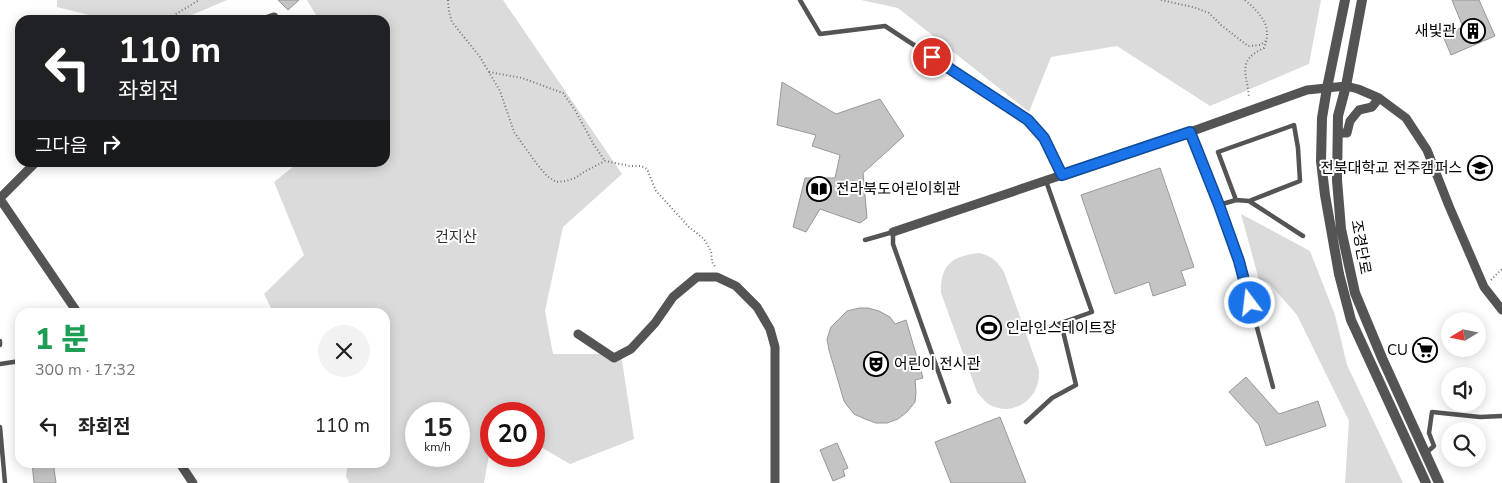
<!DOCTYPE html>
<html lang="ko">
<head>
<meta charset="utf-8">
<style>
	body { margin:0; font-family:"Nunito Sans","Noto Sans KR",sans-serif; background:#f2f2f2; color:#222; height:100vh; display:flex; flex-direction:column; font-size:19px; white-space:nowrap }
	* { box-sizing:border-box; margin:0 }
	p { font-size:16px; color:#767676 }
	.icon { flex:none; width:28px; height:28px; fill:none; stroke:currentColor; stroke-width:2; stroke-linecap:round; stroke-linejoin:round }
	.map { position:relative; flex:1; overflow:hidden }
	.drawer { position:absolute; left:15px; top:308px; width:375px; height:160px; display:flex; flex-direction:column; background:#fff; border-radius:15px; box-shadow:0 2px 12px #0003 }
	.drawer>* { flex:none }
	.banner { position:absolute; left:15px; top:15px; width:375px; height:152px; border-radius:15px; box-shadow:0 2px 12px #0003; background:#202124; color:#fff; overflow:hidden }
	.needle { width:32px; rotate:260deg }
	.tools { position:absolute; left:1441px; top:312px; display:grid; gap:10px }
	.tools a { display:grid; place-items:center; width:45px; height:45px; border-radius:50%; background:#fff; box-shadow:0 2px 12px #0003; font-size:25px }
	.speed { position:absolute; left:405px; top:402px; display:flex; gap:10px; font-size:25px; font-weight:700; text-align:center }
	.speed>* { display:grid; place-content:center; width:65px; height:65px; border-radius:50%; background:#fff; box-shadow:0 2px 12px #0003; line-height:1 }
	.speed small { font-size:12px; font-weight:400 }
	.speed .limit { border:8px solid #d22; background:#fff; color:#111 }
	.pin { position:absolute; display:grid; place-items:center; width:42px; height:42px; color:#fff; margin:-21px; border:2px solid #fff; border-radius:50%; box-shadow:0 1px 5px #0007 }
	.me { position:absolute; width:55px; margin:-28px; rotate:345deg; stroke-linejoin:round; filter:drop-shadow(0 0 4px #0008) }
	.turn { display:flex; align-items:center; gap:18px; height:105px; padding:0 20px; font-size:22px }
	.turn .icon { width:65px; height:65px; stroke-width:2.5 }
	.turn b { display:block; font-size:35px; line-height:42px }
	.then { display:flex; align-items:center; height:48px; padding:0 20px; background:#0003; gap:10px; font-size:19px }
	.round { display:grid; place-items:center; flex:none; width:52px; height:52px; border-radius:26px; background:#f2f2f2 }
	.headline { display:flex; align-items:center; justify-content:space-between; height:85px; padding:0 20px }
	h1 { font-size:30px; font-weight:800; line-height:38px; color:#1e9e55 }
	ul { padding:0; list-style:none }
	li { display:flex; align-items:center; gap:15px; height:65px; padding:0 20px }
	li div { flex:1 }
	li b { display:block; font-size:19px }
	li em { font-style:normal }
	.map>svg:first-child { display:block }
</style>
</head>
<body>
<div class="map">
<svg width="1502" height="483" viewBox="0 0 1502 483">
	<rect width="100%" height="100%" fill="#fff"/>
	<path fill="#dbdbdb" fill-rule="evenodd" d="M57,0h170l-47,20h-71l-52,-13z
		M307,0h196l119,174 -59,53 -18,84 8,43h68l13,85 -64,25 -36,-21v-29h-43v30l-7,39h-135l-3,-7 2,-13 37,-1v-150h-112l-9,-18 40,-39 -30,-73 24,-19 87,-1v-142h-66zM416,414h43v42h-43z
		M861,0h460l-12,64 -99,42 -93,-60 -66,11 -22,55 -131,-104z
		M1241,214l69,37 25,64 12,50 56,118h-58l4,-62 -52,-106 -28,-32 -10,-3z
		M979,253c13,3 18,8 25,19l35,98c0,4 0,9 -1,12 -4,19 -24,32 -43,25 -8,-2 -13,-9 -18,-15l-36,-99c-1,-28 11,-37 38,-40z"/>
	<path fill="#c4c4c4" stroke="#989898" d="M278,0h21l-11,10z
		M1452,0h27l16,36 -44,19 -8,-19 20,-9z
		M782,82l54,32 44,-15 24,37 -41,37 4,45 -7,5 -40,-14 -14,23 -13,-5 12,-49h30l5,-23 -28,-9 4,-11 -39,-10z
		M1160,168l34,99 -13,4 5,14 -33,11 -4,-14 -34,12 -34,-99z
		M859,308h9l11,3 11,6 5,7 11,-4 17,58 -8,2 1,12 -1,10 -8,10 -9,7 -11,4h-11l-11,-4 -11,-5 -5,-6 -5,-7 -15,-51 -2,-11 4,-12 16,-16z
		M1246,377l33,37 39,-13 8,25 -60,20 -7,-21 -30,-33z
		M1000,417l26,66h-75l-16,-41z
		M837,443l11,25 -5,2 2,6 -12,5 -13,-31z
		M32,462h21l3,21h-22z"/>
	<g fill="none" stroke-linecap="round" stroke-linejoin="round">
		<path stroke="#767676" stroke-width="2" stroke-dasharray="1 2.5" stroke-linecap="butt" d="M448,0l1,12 3,10 28,35 20,34 14,41 22,31 11,13 9,6 10,-1 9,-3 9,-6 21,-11 25,5h11l6,3 9,22 33,36 15,12 7,12 1,11 4,6
			M1161,0l32,7 16,6 12,12 27,21 12,-1 7,-5
			M1245,0c16,14 28,26 19,48 -28,13 -17,25 -15,49
			M172,20l4,-6 23,-14
			M489,72l33,6 41,15 12,17 19,35 11,16
			M1491,280l11,-11"/>
		<path stroke="#545454" stroke-width="4.5" d="M800,0l20,34 65,-8 143,94 16,18 18,37
			M1190,132l29,73 17,-5 13,1 51,-20 -2,-33 -4,-23 -76,27 18,48
			M1249,201l54,35
			M1219,205l20,56 34,126
			M865,240l28,-8v12l56,158
			M1041,330l51,-18 -46,-131
			M0,341v4
			M0,364l20,-3
			M1026,422l26,-24 24,-13 -15,-62
			M0,427l5,56
			M1426,453l8,-7 -5,-13 3,-21 48,5 22,-1"/>
		<path stroke="#545454" stroke-width="9" d="M265,20l9,-3
			M1338,133h9l3,-12 9,-11 13,-3 7,-9
			M0,198l36,-36
			M0,199l77,113
			M893,232l297,-100 117,-42 39,-4 12,3 21,9 27,20 21,32 22,56 35,81 18,23
			M578,334l36,24 17,-9 24,-26 18,-26 24,-20h20l19,9 21,21 13,22 5,18v136
			M179,462l14,21"/>
		<path stroke="#545454" stroke-width="10" d="M1345,0l-18,88 -5,30 -1,43 4,34 14,79 12,46 75,163
			M1362,0l-16,86 -8,30 -1,64 4,49 14,64 27,65 57,125"/>
	</g>
	<g fill="none" stroke-linecap="round" stroke-linejoin="round">
		<defs>
			<path id="route" d="M932,57l96,63 16,18 18,37 128,-43 29,73 20,56 11,42"/>
		</defs>
		<use href="#route" stroke="#114b97" stroke-width="12"/>
		<use href="#route" stroke="#1a73e8" stroke-width="9"/>
	</g>
	<defs>
		<symbol id="building-ring" viewBox="-11 -11 22 22"><circle r="9.5" fill="#fff" stroke="#000" stroke-width="1.5"/><path d="M-4-6H4V6H1V3H-1V6H-4ZM-2.5-4.3h1.7v1.8h-1.7ZM.8-4.3h1.7v1.8H.8ZM-2.5-1h1.7V.8h-1.7ZM.8-1h1.7V.8H.8Z" fill="#000"/></symbol>
		<symbol id="university-ring" viewBox="-11 -11 22 22"><circle r="9.5" fill="#fff" stroke="#000" stroke-width="1.5"/><path d="M0-5L7-2L0 1L-7-2ZM-4 1L0 2.5L4 1V4Q0 6-4 4Z" fill="#000"/></symbol>
		<symbol id="library-ring" viewBox="-11 -11 22 22"><circle r="9.5" fill="#fff" stroke="#000" stroke-width="1.5"/><path d="M-6-4Q-3-5.5-.7-3.5V5Q-3 3-6 4ZM6-4Q3-5.5 .7-3.5V5Q3 3 6 4Z" fill="#000"/></symbol>
		<symbol id="stadium-ring" viewBox="-11 -11 22 22"><circle r="9.5" fill="#fff" stroke="#000" stroke-width="1.5"/><path d="M0-5a6.5 5 0 1 0 0 10a6.5 5 0 1 0 0-10ZM-3.5-1.8h7v3.6h-7Z" fill="#000"/></symbol>
		<symbol id="supermarket-ring" viewBox="-11 -11 22 22"><circle r="9.5" fill="#fff" stroke="#000" stroke-width="1.5"/><path d="M-6-5.5h2.5l.6 2H6L4.5 2H-2.5L-4.4-4H-6ZM-1.5 3.2a1.3 1.3 0 1 0 .1 0ZM3 3.2a1.3 1.3 0 1 0 .1 0Z" fill="#000"/></symbol>
		<symbol id="theatre-ring" viewBox="-11 -11 22 22"><circle r="9.5" fill="#fff" stroke="#000" stroke-width="1.5"/><path d="M-5-5.5Q0-4 5-5.5V0Q5 5 0 6Q-5 5-5 0ZM-3.3-2.5H-1v1.5H-3.3ZM1-2.5H3.3v1.5H1ZM-2.8 1Q0 5.5 2.8 1Z" fill="#000"/></symbol>
	</defs>
	<g fill-rule="evenodd">
		<use href="#building-ring" x="1459" y="17" width="28" height="28"/>
		<use href="#university-ring" x="1466" y="154" width="28" height="28"/>
		<use href="#library-ring" x="805" y="175" width="28" height="28"/>
		<use href="#stadium-ring" x="975" y="314" width="28" height="28"/>
		<use href="#supermarket-ring" x="1411" y="336" width="28" height="28"/>
		<use href="#theatre-ring" x="862" y="350" width="28" height="28"/>
	</g>
	<g text-anchor="middle" stroke-width="4" stroke-linejoin="round" paint-order="stroke">
		<g font-size="15" fill="#000" stroke="#fff" text-anchor="end">
			<text x="1456" y="36">새빛관</text>
			<text x="1462" y="173">전북대학교 전주캠퍼스</text>
			<text x="836" y="194" text-anchor="start">전라북도어린이회관</text>
			<text x="1006" y="333" text-anchor="start">인라인스테이트장</text>
			<text x="1408" y="355">CU</text>
			<text x="894" y="369" text-anchor="start">어린이 전시관</text>
		</g>
		<g font-size="15" fill="#323232" stroke="#fff">
			<text x="456" y="242">건지산</text>
		</g>
		<g font-size="15" fill="#000" stroke="#fff">
			<text transform="translate(1361 247) rotate(80)" y="5">조경단로</text>
		</g>
	</g>
</svg>
<div class="tools">
<a><svg class="needle" viewBox="-14 -14 28 28"><path d="M0-13l5 13h-10z" fill="#e53935"/><path d="M0 13l5-13h-10z" fill="#767676"/></svg></a>
<a><svg class="icon" aria-label="sound" viewBox="0 0 24 24"><path d="M4 9h4l5-4v14l-5-4H4zM17 9q2 3 0 6"/></svg></a>
<a><svg class="icon" aria-label="search" viewBox="0 0 24 24"><circle cx="10" cy="10" r="6"/><path d="M15 15l6 6"/></svg></a>
</div>
<div class="speed"><div>15<small>km/h</small></div><div class="limit">20</div></div>
<div class="pin" style="left:932px;top:57px;background:#d93025"><svg class="icon" aria-label="arrive" viewBox="0 0 24 24"><path d="M6 21V4h12l-3 4 3 4H6"/></svg></div>
<svg class="me" style="left:1250px;top:303px" viewBox="-20 -20 40 40"><circle r="17" fill="#1a73e8" stroke="#fff" stroke-width="3"/><path d="M0-11L8 9 0 5-8 9z" fill="#fff"/></svg>
<div class="banner">
<div class="turn"><svg class="icon" aria-label="left" viewBox="0 0 24 24"><path d="M17 20v-9H6M10 6l-5 5 5 5"/></svg><div><b>110 m</b>좌회전</div></div>
<div class="then">그다음<svg class="icon" aria-label="right" viewBox="0 0 24 24"><path d="M7 20v-9h11M14 6l5 5-5 5"/></svg></div>
</div>
<section class="drawer">
<div class="headline"><div><h1>1 분</h1><p>300 m · 17:32</p></div><a class="round"><svg class="icon" aria-label="close" viewBox="0 0 24 24"><path d="M6 6l12 12M18 6L6 18"/></svg></a></div>
<ul>
<li><svg class="icon" aria-label="left" viewBox="0 0 24 24"><path d="M17 20v-9H6M10 6l-5 5 5 5"/></svg><div><b>좌회전</b></div><em>110 m</em></li>
</ul>
</section>
</div>
</body>
</html>
